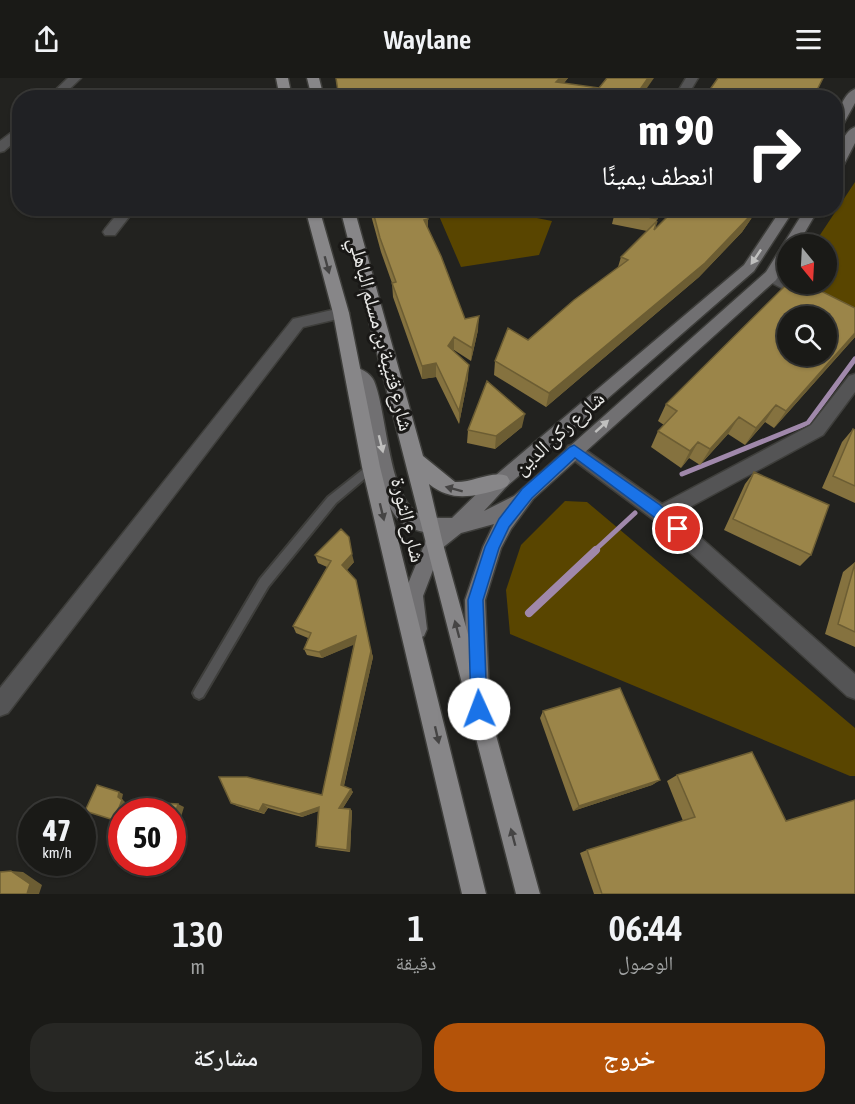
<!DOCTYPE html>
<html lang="ar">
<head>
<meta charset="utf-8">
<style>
	body { margin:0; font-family:"Asap Condensed","Noto Naskh Arabic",sans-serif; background:#272724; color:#f1f3f6; direction:rtl; height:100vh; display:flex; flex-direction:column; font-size:22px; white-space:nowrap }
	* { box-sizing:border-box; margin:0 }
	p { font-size:20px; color:#9fa1a1 }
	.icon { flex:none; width:33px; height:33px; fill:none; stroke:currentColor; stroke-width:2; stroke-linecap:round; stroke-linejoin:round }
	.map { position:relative; height:816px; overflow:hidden; direction:ltr }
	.side { display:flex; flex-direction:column; background:#1a1a17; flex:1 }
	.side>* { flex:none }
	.hud { position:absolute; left:12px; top:12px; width:831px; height:126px; border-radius:24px; box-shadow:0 2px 4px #0004,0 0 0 2px #383836; direction:rtl; background:#202124; color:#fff; overflow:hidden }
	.needle { width:39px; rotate:162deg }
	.tools { position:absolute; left:777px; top:156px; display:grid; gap:12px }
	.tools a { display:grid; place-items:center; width:60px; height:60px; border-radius:50%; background:#1a1a17; box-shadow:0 2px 4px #0004,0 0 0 2px #383836; font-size:30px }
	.speed { position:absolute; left:18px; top:720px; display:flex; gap:12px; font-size:30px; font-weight:700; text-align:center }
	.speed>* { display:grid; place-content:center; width:78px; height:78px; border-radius:50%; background:#1a1a17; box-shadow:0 2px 4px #0004,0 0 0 2px #383836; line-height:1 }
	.speed small { font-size:15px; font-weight:400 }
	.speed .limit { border:9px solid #d22; background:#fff; color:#111 }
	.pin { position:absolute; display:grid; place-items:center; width:51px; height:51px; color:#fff; margin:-26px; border:3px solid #fff; border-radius:50%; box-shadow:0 2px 6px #0007 }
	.me { position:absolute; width:66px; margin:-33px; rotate:358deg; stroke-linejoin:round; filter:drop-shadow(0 0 4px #0008) }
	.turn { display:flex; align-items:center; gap:21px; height:126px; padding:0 30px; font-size:27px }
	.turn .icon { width:78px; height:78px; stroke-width:2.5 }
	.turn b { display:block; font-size:42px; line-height:51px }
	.eta { display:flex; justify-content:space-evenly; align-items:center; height:102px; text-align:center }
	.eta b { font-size:36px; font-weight:600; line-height:42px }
	.cta { display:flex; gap:12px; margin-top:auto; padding:12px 30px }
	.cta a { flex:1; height:69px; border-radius:24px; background:#b45309; color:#fff; font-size:24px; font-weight:600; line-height:69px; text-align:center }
	.cta a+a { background:#272724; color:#f1f3f6 }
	header { display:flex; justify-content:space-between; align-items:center; height:78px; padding:0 30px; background:#1a1a17; font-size:27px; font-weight:600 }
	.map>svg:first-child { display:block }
</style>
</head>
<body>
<header><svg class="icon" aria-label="menu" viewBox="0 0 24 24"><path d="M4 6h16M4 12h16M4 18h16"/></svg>Waylane<svg class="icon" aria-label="share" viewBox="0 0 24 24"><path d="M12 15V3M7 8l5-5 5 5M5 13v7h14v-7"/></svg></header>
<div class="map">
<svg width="855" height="816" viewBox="0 0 855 816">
	<rect width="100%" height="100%" fill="#22221f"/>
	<path fill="#594500" d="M855,104v130l-55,-28h26v-40h-12z
		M436,131h55l61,12 -13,34 -78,12z
		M565,423l22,1 268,226v48h-5l-340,-142 -4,-44 15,-45z"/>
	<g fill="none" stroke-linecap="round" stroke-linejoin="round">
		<path stroke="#a088ab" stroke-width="5" d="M682,396l126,-51 47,-64
			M594,473l41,-38"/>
		<path stroke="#a088ab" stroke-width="8" d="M529,535l67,-63"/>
		<defs>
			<path id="lane" d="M371,385l4,1 1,3 -1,3 -39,33 -68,84 -65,110 -4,2 -4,-2 -2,-4 2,-4 65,-110 68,-82z"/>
			<path id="street" d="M68,0h13l-21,20h-13z
				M686,0h12l-12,20h-12z
				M20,48v11l-16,14 -4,1v-11z
				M122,130h14l-21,27h-10l-2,-3 2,-3z
				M771,193l17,7v6c10,0 22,2 27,11l-2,4h-10l-37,-19 -2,-4 2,-4z
				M341,230l5,1 3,4 -3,4 -43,10 -295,386 -8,3v-28l293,-369z
				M855,296v18l-32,43 -148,80 180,159v25l-8,-3 -193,-176 -86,-64 -3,-5 3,-5 6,-2 6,2 82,58 149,-79 38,-49z"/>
			<path id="secondary" d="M855,11v14l-15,27 -4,1c0,-14 6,-37 19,-42z
				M855,49v16l-14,27 -5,1c0,-13 5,-39 19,-44z
				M782,130h13l-41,63 -247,215 -23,25 30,-15 252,-224 40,-64h13l-21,36h-10v17l-12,19 -243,219 -22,30 -10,19 -16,52 4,92 -3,8 -8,3 -8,-3 -3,-8 -2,-92 18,-53 11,-23 -33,9 -20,16 -18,47 4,33 -3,7 -7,3 -7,-3 -7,-40 24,-58 6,-4c-12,-2 -27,-6 -35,-15 -23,-26 -32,-99 -40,-134l-13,-13 2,-4c9,-3 23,4 27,13 13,31 14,112 42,131 10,7 25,6 36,6l43,-42 249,-211z"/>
			<path id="primary" d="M276,0h12l4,20h-12z
				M307,0h12l5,20h-12z
				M305,130h14l30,105 31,154 106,427h-24l-100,-427 -29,-154z
				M340,130h14l69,248 32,26c17,1 37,-12 52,-6l3,5 -3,5 -6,3c-27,7 -48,14 -72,-5l14,60 97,350h-24z"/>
		</defs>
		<use href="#lane" stroke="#3e3e3b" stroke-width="4"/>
		<use href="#street" stroke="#3e3e3b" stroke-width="3"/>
		<use href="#secondary" stroke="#3e3e3b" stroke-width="3"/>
		<use href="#primary" stroke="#3e3e3b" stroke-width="3"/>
		<use href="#lane" fill="#545455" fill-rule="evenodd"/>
		<use href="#street" fill="#545455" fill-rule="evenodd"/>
		<use href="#secondary" fill="#717072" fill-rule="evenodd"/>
		<use href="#primary" fill="#878688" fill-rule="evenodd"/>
	</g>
	<path fill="#85723f" d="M336,0h232l-4,5 76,15h-301z
		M369,130h56l3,21 37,90 13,11 -7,31 -17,-11 -1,1 15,27 -9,46 -23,-47 -14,2 -29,-82 -1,-14 -11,-31z
		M616,130h44l-6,22 22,-22h80l-5,11 -9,13 -43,45 -153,130 -52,-32 1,-14 33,-21 90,-73 3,-10 26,-26 -35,-7z
		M855,230v29l-81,91 -9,-6 -20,23 -17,-11 -28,31 -11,-7 -8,10 -30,-21 7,-16 6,-6 -6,-4 8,-17z
		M522,349l-27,22 -28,-6 1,-13z
		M853,351l2,1v73l-33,-15 20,-46z
		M754,394l57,83 -11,11 -76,-36 21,-46z
		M315,477l39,7 -7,8 26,87 -29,129 9,6 -10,16 7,1 2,2 -2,41 -31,-4 -3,-2 2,-35 -16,6 -34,-9 -4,6 -27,-8 -6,-3 91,-8 32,-151 -32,14 -15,-3 -3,-6 4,-11 -12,-5 -3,-7 34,-59 -9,-4z
		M855,484v85l-30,-13 18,-62z
		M543,633l117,69 -8,5 -79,26 -33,-93z
		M677,697l109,46 69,73h-261l-14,-41 7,-3 96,-29 -16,-40z"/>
	<path fill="#6c5d33" d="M560,0h8l-14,17 2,-13z
		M648,0h6l-14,20h-6z
		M755,130h1l-5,11 -9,13 -43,45 -153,130 3,-14z
		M428,141v15l-4,-14z
		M479,238l-1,14 -7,31 1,-13z
		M855,255v4l-81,91 12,-17z
		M454,259v13l-7,9 1,-13z
		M436,285v14l-14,2v-13z
		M469,287l-1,13 -9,46v-13z
		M776,327l-11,17 -20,23 11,-17z
		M525,336l-3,13 -27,22 1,-13z
		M739,339l-11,17 -28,31 10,-16z
		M698,364l-9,16 -8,10 9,-17z
		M352,476l2,8 -10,11 -2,-8z
		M356,558l2,7 -36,15 -3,-6z
		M371,573l2,6 -30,132 -2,-4z
		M660,702l-8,5 -79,26 6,-5z
		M351,711l2,3 -12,19 -2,-3z
		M119,714l4,2 -1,5 3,3 -8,19 -3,-1z
		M178,726l6,3 -12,40v-23z
		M263,726l5,4 -4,6 -5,-3z
		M319,729l3,3 -20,7 -3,-3z
		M350,731l2,2 -2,41 -3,-2z
		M11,793l12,1 19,13 -3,9h-12z"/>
	<path fill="#9b8549" stroke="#6c5d33" stroke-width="1.5" fill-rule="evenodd" d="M336,0h224l-4,4 43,6 8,-10h41l-14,20h-84l-1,-8 -168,3v3l-42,2z
		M718,0h105l-10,20h-109z
		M372,130h53l3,11 -4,1 17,36 24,63 14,-3 -7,32 -18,-11 -6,9 21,19 -10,46 -23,-48 -14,3 -30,-83 4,-1 -16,-44z
		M616,130h44l-3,11 -41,-8z
		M676,130h79l-6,9 -44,46 -156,130 -54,-32 13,-33 20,12 46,-40 54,-40 -7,-3 36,-36 -3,9z
		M788,205l19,1 48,24v25l-69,78 -10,-6 -20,23 -17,-11 -29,32 -12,-7 -8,9 -32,-20 19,-20 -11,-7zM788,238h38v40h-38z
		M487,303l38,33 -29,22 -28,-6z
		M853,351l2,1v56l-22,-10z
		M754,394l75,33 -18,50 -78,-36z
		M341,451l8,8 3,17 -10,11 14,15 15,71 -30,134 10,4 -12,19 11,1 -3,41 -31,-4 3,-39 -20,7 -36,-10 -4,7 -28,-8 -12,-26h28l75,18 34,-159 -37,16 -15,-3 7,-16 -18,-7 38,-65 -16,-6z
		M855,485v69l-17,-8z
		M620,610l40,92 -81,26 -36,-95z
		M752,674l34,69 69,-21v94h-253l-15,-44 108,-33 -18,-42z
		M97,707l22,7 -1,5 4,3 -8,20 -29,-9z
		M160,725l18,1 -6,20v-12h-14z
		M11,793l19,13 -3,10h-27v-22z"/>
	<defs><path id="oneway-solid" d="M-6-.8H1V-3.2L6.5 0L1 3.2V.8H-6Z" transform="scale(1.5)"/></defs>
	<g fill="#bfbfbe">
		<use href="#oneway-solid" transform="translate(756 179) rotate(124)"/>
		<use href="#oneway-solid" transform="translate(602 348) rotate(-42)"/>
		<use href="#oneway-solid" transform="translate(381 366) rotate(76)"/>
	</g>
	<g fill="#454444">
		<use href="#oneway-solid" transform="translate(327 187) rotate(75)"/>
		<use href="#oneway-solid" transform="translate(454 411) rotate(-165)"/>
		<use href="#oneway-solid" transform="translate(382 434) rotate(76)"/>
		<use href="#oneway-solid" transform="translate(457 551) rotate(-105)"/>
		<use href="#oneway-solid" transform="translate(437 657) rotate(77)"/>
		<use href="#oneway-solid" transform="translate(513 759) rotate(-105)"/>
	</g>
	<path fill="#1a73e8" stroke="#114b97" stroke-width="1.5" d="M574,367l86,60 25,24 -2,4 -5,2 -103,-77 -43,40 -23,29 -10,21 -16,52 4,109 -2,6 -6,2 -6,-2 -2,-6 -3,-109 17,-53 14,-28 23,-30 48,-42z"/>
	<g text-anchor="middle" stroke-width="6" stroke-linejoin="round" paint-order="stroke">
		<g font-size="21" fill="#e9e9e7" stroke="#191816">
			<text transform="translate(381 256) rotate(75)" y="7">شارع قتيبة بن مسلم الباهلي</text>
			<text transform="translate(559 355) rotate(-42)" y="7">شارع ركن الدين</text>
			<text transform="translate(408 442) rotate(76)" y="7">شارع الثورة</text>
		</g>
	</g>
</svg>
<div class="tools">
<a><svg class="needle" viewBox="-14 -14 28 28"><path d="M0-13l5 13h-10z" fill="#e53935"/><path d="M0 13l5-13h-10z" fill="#9fa1a1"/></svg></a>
<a><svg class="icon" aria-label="search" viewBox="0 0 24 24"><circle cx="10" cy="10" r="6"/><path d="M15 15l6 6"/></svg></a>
</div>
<div class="speed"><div>47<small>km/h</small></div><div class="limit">50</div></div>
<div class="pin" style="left:678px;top:451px;background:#d93025"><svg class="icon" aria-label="arrive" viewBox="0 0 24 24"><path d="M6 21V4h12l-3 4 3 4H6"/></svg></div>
<svg class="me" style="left:479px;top:631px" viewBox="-20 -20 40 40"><circle r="19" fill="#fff"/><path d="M0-13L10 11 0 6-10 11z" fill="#1a73e8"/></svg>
<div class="hud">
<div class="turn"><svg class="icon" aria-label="right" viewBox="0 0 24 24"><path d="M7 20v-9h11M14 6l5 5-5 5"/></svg><div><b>90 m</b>انعطف يمينًا</div></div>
</div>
</div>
<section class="side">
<div class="eta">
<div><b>06:44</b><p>الوصول</p></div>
<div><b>1</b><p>دقيقة</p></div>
<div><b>130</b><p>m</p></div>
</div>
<div class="cta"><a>خروج</a><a>مشاركة</a></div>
</section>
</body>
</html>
